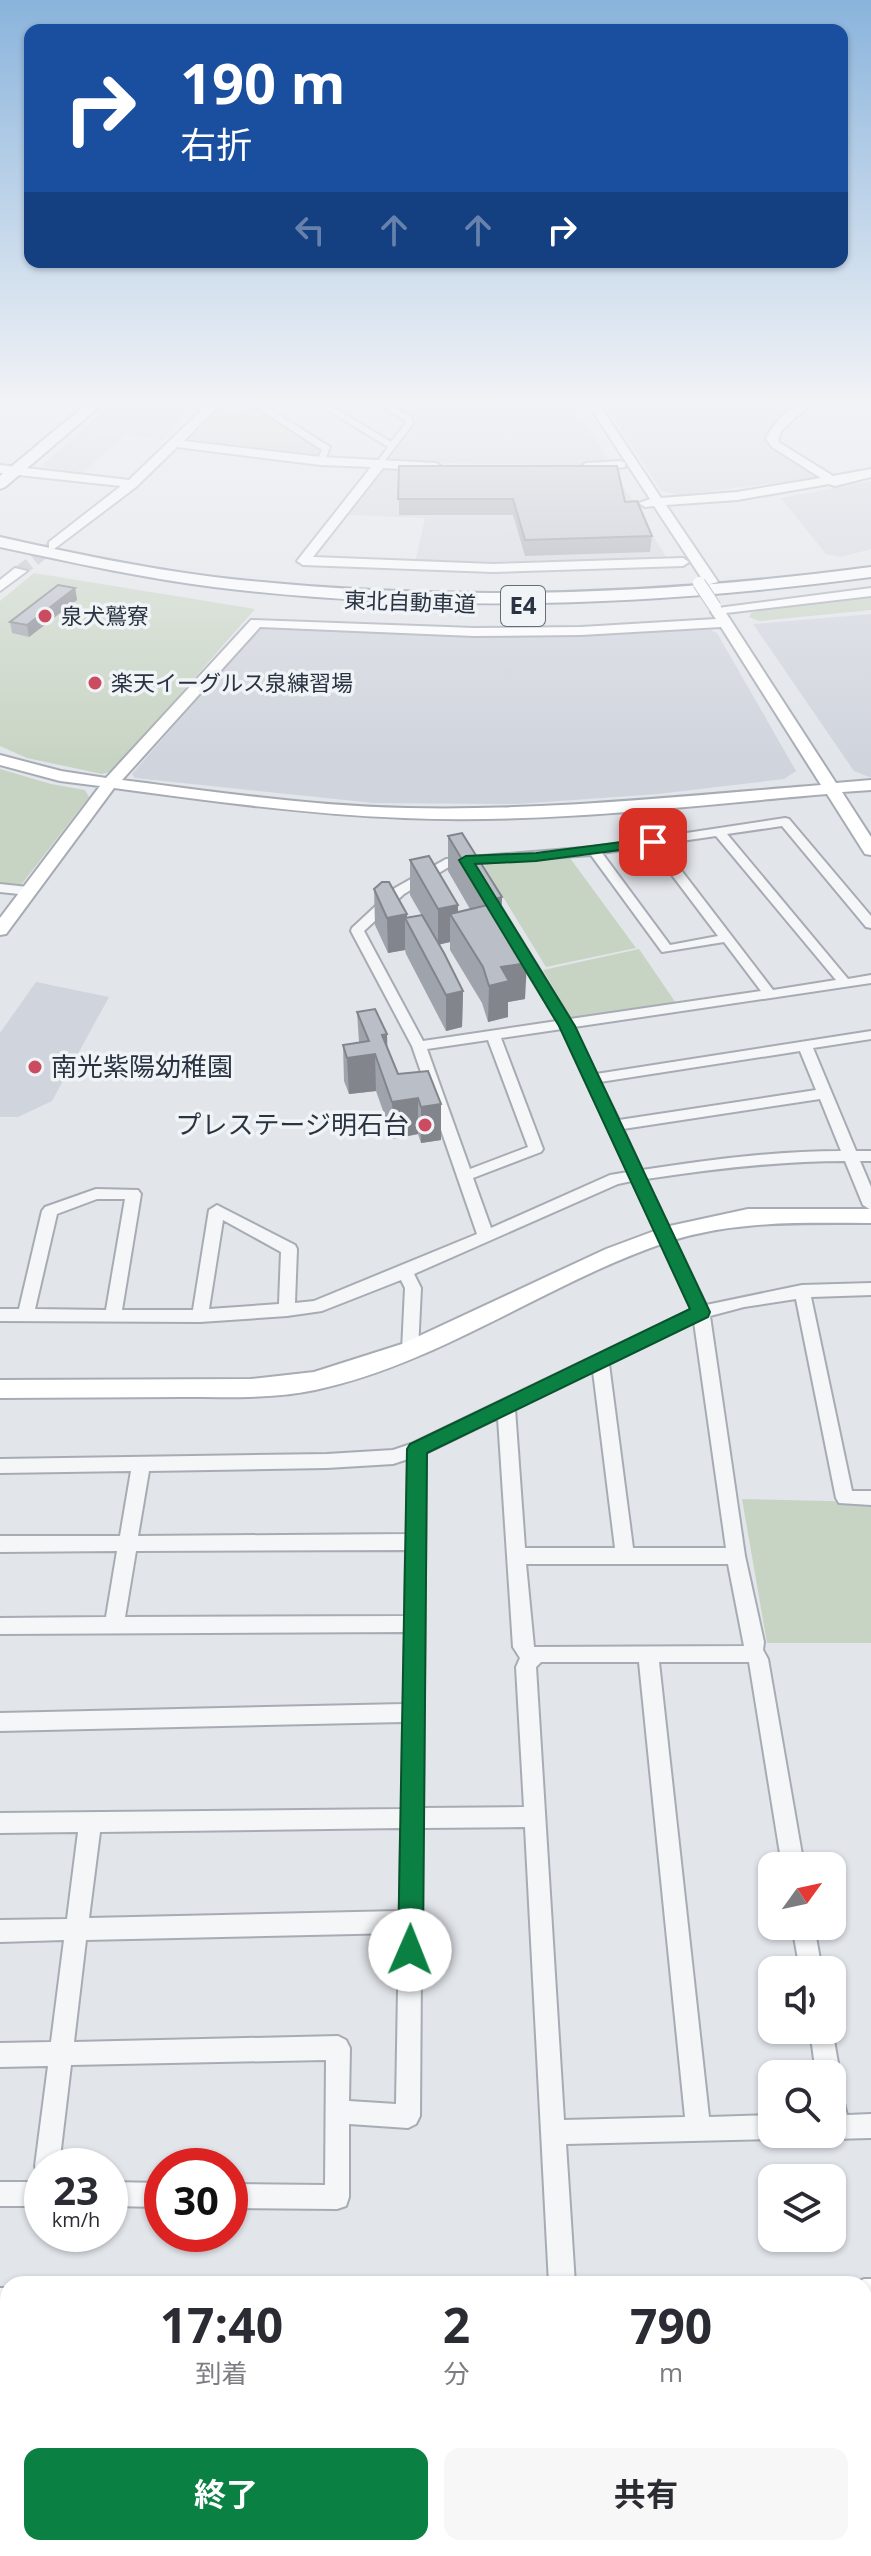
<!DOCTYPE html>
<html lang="ja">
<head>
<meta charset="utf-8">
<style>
	body { margin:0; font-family:"Open Sans","Noto Sans JP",sans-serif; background:#f7f7f7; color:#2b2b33; height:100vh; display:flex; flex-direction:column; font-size:30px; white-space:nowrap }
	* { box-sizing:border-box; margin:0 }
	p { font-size:26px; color:#7c7c81 }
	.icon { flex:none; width:44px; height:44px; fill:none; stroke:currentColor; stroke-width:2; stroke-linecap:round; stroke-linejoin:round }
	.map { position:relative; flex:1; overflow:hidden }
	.details { position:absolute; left:0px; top:2276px; width:872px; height:280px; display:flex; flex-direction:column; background:#fff; border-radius:24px 24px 0 0; box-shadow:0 2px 6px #0004 }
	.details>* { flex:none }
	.top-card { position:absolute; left:24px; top:24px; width:824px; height:244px; border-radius:16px; box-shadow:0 2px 6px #0004; background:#1a4fa0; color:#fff; overflow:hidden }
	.needle { width:52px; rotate:57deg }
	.controls { position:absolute; left:758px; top:1852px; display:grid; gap:16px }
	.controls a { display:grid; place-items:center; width:88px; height:88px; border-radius:16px; background:#fff; box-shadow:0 2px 6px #0004; font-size:40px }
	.speed { position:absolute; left:24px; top:2148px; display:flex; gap:16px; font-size:40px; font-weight:700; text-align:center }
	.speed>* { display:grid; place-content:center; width:104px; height:104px; border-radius:50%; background:#fff; box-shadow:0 2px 6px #0004; line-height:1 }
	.speed small { font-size:20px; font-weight:400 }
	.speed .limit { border:12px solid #d22; background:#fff; color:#111 }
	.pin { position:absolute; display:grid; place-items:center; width:68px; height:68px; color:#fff; margin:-34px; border-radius:16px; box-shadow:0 4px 12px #0006 }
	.me { position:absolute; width:88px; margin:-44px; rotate:1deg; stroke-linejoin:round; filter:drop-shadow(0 0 6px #0008) }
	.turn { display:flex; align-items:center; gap:28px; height:168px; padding:0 24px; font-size:36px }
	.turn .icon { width:104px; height:104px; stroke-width:2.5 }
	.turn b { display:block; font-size:56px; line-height:68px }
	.lanes { display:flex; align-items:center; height:76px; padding:0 24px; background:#0003; justify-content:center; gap:40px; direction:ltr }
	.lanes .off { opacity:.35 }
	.eta { display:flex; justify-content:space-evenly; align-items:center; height:136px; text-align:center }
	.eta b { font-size:48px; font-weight:700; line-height:56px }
	.action { display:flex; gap:16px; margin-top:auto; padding:16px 24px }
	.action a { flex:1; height:92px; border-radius:16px; background:#0b8043; color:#fff; font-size:32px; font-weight:700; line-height:92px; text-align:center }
	.action a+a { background:#f7f7f7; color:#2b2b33 }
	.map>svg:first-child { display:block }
</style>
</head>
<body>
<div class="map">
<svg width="871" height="2556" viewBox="0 0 871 2556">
	<rect width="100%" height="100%" fill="#e2e5ea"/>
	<path fill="#d0d4dc" d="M114,401h87l-29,24 5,1 -14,14 -80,-11z
		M384,401h186l38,59 -6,4 -37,1 -178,-3 29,-35 -4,-9z
		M602,401h201l-36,30 1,9 53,37 -141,18 -18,-4z
		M82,431l42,5 -41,37 -38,-6 -2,-3z
		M391,469l224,3 51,85 -155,8 -96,-2 10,-45 -76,-3 35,-45z
		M871,481v68l-30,8 -15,-3 -45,-56z
		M871,614v163h-2l-15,-6 -101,-147z
		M267,627l237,9 207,-6 6,3 79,138 -12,8 -126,15 -141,10 -143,-1 -239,-25 -3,-4 124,-143z
		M36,982l73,15 -57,104 -34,16h-18v-84z"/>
	<path fill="#c8d4c3" d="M256,408l67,42 -5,7 -122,-14 -6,-4 27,-27 15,1z
		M34,573l221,36 -142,162 -11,3 -75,-16 -27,-12v-145z
		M871,596v14l-112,11 -10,-4 2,-4 10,-3z
		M0,769l51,15 34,6 4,7 -68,88 -21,-3z
		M570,858l66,90 -90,19 -62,-101 5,-3z
		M639,949l37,54 -98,15 -8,-1 -27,-47z
		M742,1499l129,3v141h-104z"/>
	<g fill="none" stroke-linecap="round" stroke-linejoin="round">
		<path stroke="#bdc1c8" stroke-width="12" stroke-dasharray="12 6" stroke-linecap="butt" d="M20,571l34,-26"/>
		<defs>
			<path id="street" d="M17,401l-1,2 -16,3v-4z
				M247,401h10l73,46 -6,16 -7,-2 5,-11z
				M313,401h10l68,41 14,-18 -1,-4 -30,-19h10l27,16 2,7 -34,44 -4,-3 13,-18z
				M785,818l4,1 82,97v12l-5,-1 -84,-101 -55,8 121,145 23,-4v8l-297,44 22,47 275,-43v8l-58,9 43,103h15v10h-11l11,26v23l-8,-5 -18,-44c-67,0 -133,8 -199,18l60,126 96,-20 69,-2v12l-60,2 41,194h19v14l-32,-2 -3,-5 -40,-199 -52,8 -34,9 35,240 19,86 -1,8 5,9 36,207h-22l-33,-204h-90l50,455 63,-2v19l8,1 -8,4 -206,5 9,140h-26l-24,-457 -103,1 -2,288 -4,8 -8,4 -59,-4v73l-3,9 -9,3 -107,-1v-24l95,1 1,-125 -255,5 -12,101h-17v10l-4,-1 -3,-9 13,-100 -48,1v-24l51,-1 13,-102 -64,2v-22l67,-1 11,-87 -78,1v-20l402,-4 1,-87 -403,9v-18l404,-9 1,-72 -405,2v-16l106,-1 11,-66 -117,1v-16h120l11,-65 -131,2v-14l327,-5 66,-4 18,-6 281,-135 -60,-128 -14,3 -204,90 7,14 -3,62 -2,4h-12l-2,-4 3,-62 -4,-8 -79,31 -35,5 -87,6 -200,-1v-12h19l23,-98 3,-4 51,-18 42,1 3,4 -19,116h71l16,-100 8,-5 78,40 2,4 -2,54 19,-2 163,-67 -65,-188 -61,-115 1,-3 43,-40 51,-29 148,-12zM716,836l120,144 -63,10 -112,-146zM650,846l68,90 -48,9 -68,-92zM591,855l71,97 62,-10 37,49 -191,28 -73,-118 -6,-4 -6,4 72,120 -134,20 -59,-110 40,-37 48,-29zM562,1029l66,143 -18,3 -119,53 -18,-50 68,-26 2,-3 -42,-111zM488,1040l40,107 -58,22 -43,-120zM800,1051l16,39 -197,30 -19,-38zM820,1099l21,52c-67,0 -133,9 -199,19l-19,-41zM97,1199h28l-19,111 -71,-1 22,-95zM223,1220l58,32 -2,52 -70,5zM694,1322l32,226h-93l-24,-184zM593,1371l22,177h-90l-10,-139zM498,1418l15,229 7,11 -4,9 8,140 -101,1 3,-355zM408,1459l-1,75 -269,2 11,-65 178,-3 66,-4zM406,1550l-1,66 -280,1 11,-66zM526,1564h202l16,82 -210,1zM541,1662h98l46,455 -121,3 -28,-453zM401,1828l-1,83 -311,7 11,-86zM399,1933l-3,171 -47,-3 1,-53 -4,-8 -8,-4 -264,6 12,-102z
				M0,884l28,3 6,4 -6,4 -28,-3z
				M792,1926h22l8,44h-22z
				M832,2029l8,45 -4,8 -4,2v-10h-16l-6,-44z
				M832,2084l8,4 7,27 24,-1v24l-39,1 -8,-4 8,-1z
				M0,2182h42v24h-42z
				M110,2182l52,1v24l-52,-1z
				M871,2511v45h-23l-1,-8h17v-36z
				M35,2548h390l1,8h-394z
				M709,2548h28l1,8h-28z"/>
			<path id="secondary" d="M211,401h12l-39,40 137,16 115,6 6,4 -6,4 -53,-3 -70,89 180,7 190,-6 6,4 -6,4 -190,6 -190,-7 -6,-4 74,-94 -50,-2 -144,-18 -41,40 -82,62 -5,-1v-6l72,-56 -121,-13v-8l129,15z
				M586,401h11l64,97 76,-6 84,-14 -49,-31 -6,-8c7,-17 30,-38 48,-38l-32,29 -4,9 2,4 53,33 38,-7v8l-36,9 -6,-2 -92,16 -71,5 52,77 -12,3 -52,-79 -9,1 -6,-4 11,-4z
				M621,461l4,2v4l-39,4 -6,-4 6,-4z
				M15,568l12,3 -27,20v-11z
				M871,588v8l-145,17 110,170 35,-3v10l-29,2 29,45v18l-6,-1 -38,-60c-141,12 -282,30 -423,24 -98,-4 -194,-17 -290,-30l-108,146 -6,1v-17l100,-132 -40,-5 -60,-16v-10l61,16 45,7 145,-158 223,8 107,-1 135,-8 -5,-7 7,-4zM260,627l214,9 107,-1 140,-8 100,158c-138,11 -275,26 -414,23 -96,-2 -191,-16 -285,-28z
				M748,1209h123v14c-71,0 -136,-3 -204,19 -121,41 -226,121 -352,148 -43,9 -89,7 -133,7 -61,0 -121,1 -182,1v-18l251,-1 63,-7 88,-28 204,-95 59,-22z
				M864,2279h7v34h-7v-29h-12z
				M0,2288h8v34h-8z
				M864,2314h7v36h-7z
				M8,2326v36l-8,1v-36z
				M557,2548h38v8h-38z"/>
			<path id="highway" d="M90,401h16l-101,86 -5,2v-13z
				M0,537c71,16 142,31 214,40 220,26 438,19 657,-10v10c-219,29 -437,37 -657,10 -72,-9 -143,-25 -214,-40z"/>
		</defs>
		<use href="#street" stroke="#a7acb4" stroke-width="4"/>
		<use href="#secondary" stroke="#a7acb4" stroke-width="4"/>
		<use href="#highway" stroke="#8a93a0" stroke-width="4"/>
		<use href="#street" fill="#f4f6f8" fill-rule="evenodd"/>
		<use href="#secondary" fill="#fff" fill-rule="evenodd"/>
		<use href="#highway" fill="#fff" fill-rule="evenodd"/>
		<defs>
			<path id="secondary-bridge" d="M699,583l16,24"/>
		</defs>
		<use href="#secondary-bridge" stroke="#a7acb4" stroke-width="14" stroke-linecap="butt"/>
		<use href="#secondary-bridge" stroke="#fff" stroke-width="12"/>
	</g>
	<path fill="#9fa3ab" d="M399,466l226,36 27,34 -2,16 -125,4 -12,-41h-114z
		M75,588l2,12 -48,37 -17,-4 -2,-11z
		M448,836l54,61 -1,23 24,79 -17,3v15l-20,5 -6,-19 -32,-53v-8l-11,2 24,47 -1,36 -16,4 -40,-77 -1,-4 -17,3 -13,-28 -1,-36 33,25v4l15,-2 -12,-21v-35l48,52 12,-3 -22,-38z
		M357,1012l30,36 11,26 43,30v36l-20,3 -3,-9 -25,5 -17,-48 -27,3 -5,-13 -1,-36 16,-3z"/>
	<path fill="#82858b" d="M75,588l2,12 -48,37 -2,-12z
		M502,897l-2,36 -14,3 1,-35z
		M458,905v21l-8,-12v28l-12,3v-36z
		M407,914v7l-2,-3v32l-17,3 -1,-35z
		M527,963l-2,36 -17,3v15l-20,5 1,-36 12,-19z
		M463,991l-1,36 -16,4v-36z
		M387,1034l1,36 -6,-35z
		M375,1054l1,37 -27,3 -2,-36z
		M418,1098v36l-25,5 -1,-37z
		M441,1104v36l-20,3v-36z"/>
	<path fill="#b9bec7" stroke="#82858b" stroke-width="2" d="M399,466h218l8,36 12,-1 15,35 -127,4 -12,-41h-115z
		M58,585l17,3 -48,37 -17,-3z
		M462,833l40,64 -15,4 -39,-65z
		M429,856l29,49 -20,4 -28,-49z
		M382,882h7l18,32 -20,4 -13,-29z
		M492,904l35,59 -26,4 8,14 -20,5 -6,-19 -33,-53z
		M422,915l22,38 19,38 -17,4 -41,-77z
		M375,1009l12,25 -5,1 16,39 30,-3 13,33 -20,3 -3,-9 -26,4 -17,-48 -28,4 -4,-13 26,-4 -12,-29z"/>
	<linearGradient id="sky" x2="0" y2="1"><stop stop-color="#8ab4dc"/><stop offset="0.53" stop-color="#f2f3f6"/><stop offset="1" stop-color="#f2f3f6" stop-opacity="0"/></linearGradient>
	<rect width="871" height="759" fill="url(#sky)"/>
	<path fill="#0b8043" stroke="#07532c" stroke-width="2" d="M653,838l7,4 -2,3 -122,16 -61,3 100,162 135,286 -2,5 -281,136 -4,497 -4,8 -9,4 -9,-4 -3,-8 9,-501 3,-5 280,-135 -131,-283 -100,-166 7,-4 70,-3z"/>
	<g fill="#cb4b61" stroke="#f1f4f7" stroke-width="3">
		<circle cx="45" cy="616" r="8"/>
		<circle cx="95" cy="683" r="8"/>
		<circle cx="35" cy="1067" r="8"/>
		<circle cx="425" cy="1125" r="8"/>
	</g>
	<g text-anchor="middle" stroke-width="7" stroke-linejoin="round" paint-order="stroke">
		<g font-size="22" fill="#2a3341" stroke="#f1f4f7">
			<text transform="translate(410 602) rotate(2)" y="8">東北自動車道</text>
		</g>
		<g font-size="22" fill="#2a3341" stroke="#f1f4f7" text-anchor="start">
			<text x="61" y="624">泉犬鷲寮</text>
			<text x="111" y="691">楽天イーグルス泉練習場</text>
		</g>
		<rect fill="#f1f4f7" stroke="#666d78" stroke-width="2" x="501" y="586" width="44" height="40" rx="6"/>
		<g font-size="24" font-weight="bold" fill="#2a3341">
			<text x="523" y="614">E4</text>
		</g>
		<g font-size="26" fill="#2a3341" stroke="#f1f4f7" text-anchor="start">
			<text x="51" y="1076">南光紫陽幼稚園</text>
			<text x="409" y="1134" text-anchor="end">プレステージ明石台</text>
		</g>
	</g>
</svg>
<div class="controls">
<a><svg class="needle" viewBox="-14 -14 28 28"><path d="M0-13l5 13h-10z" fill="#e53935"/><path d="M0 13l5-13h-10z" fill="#7c7c81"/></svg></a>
<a><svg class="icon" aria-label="sound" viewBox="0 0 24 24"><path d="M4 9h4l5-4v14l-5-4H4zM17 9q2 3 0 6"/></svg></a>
<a><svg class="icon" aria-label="search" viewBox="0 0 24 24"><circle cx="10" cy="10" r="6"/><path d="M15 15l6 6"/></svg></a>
<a><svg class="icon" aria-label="layers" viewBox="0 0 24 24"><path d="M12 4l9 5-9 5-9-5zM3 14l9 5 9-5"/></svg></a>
</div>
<div class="speed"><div>23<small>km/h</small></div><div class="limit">30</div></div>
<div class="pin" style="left:653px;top:842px;background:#d93025"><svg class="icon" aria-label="arrive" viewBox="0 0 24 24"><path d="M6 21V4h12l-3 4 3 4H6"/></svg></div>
<svg class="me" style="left:410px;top:1950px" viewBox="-20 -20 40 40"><circle r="19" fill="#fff"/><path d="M0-13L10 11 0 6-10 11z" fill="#0b8043"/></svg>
<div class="top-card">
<div class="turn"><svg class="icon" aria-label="right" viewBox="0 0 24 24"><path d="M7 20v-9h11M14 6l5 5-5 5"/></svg><div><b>190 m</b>右折</div></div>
<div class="lanes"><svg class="icon off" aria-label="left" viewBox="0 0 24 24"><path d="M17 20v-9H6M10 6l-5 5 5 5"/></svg><svg class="icon off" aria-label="ahead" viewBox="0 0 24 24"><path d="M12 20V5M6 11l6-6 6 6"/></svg><svg class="icon off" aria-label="ahead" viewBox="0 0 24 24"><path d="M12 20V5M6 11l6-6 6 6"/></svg><svg class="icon" aria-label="right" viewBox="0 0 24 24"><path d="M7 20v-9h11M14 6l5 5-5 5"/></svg></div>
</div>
<section class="details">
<div class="eta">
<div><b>17:40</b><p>到着</p></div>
<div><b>2</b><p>分</p></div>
<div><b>790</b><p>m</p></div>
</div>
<div class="action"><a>終了</a><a>共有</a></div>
</section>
</div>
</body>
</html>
